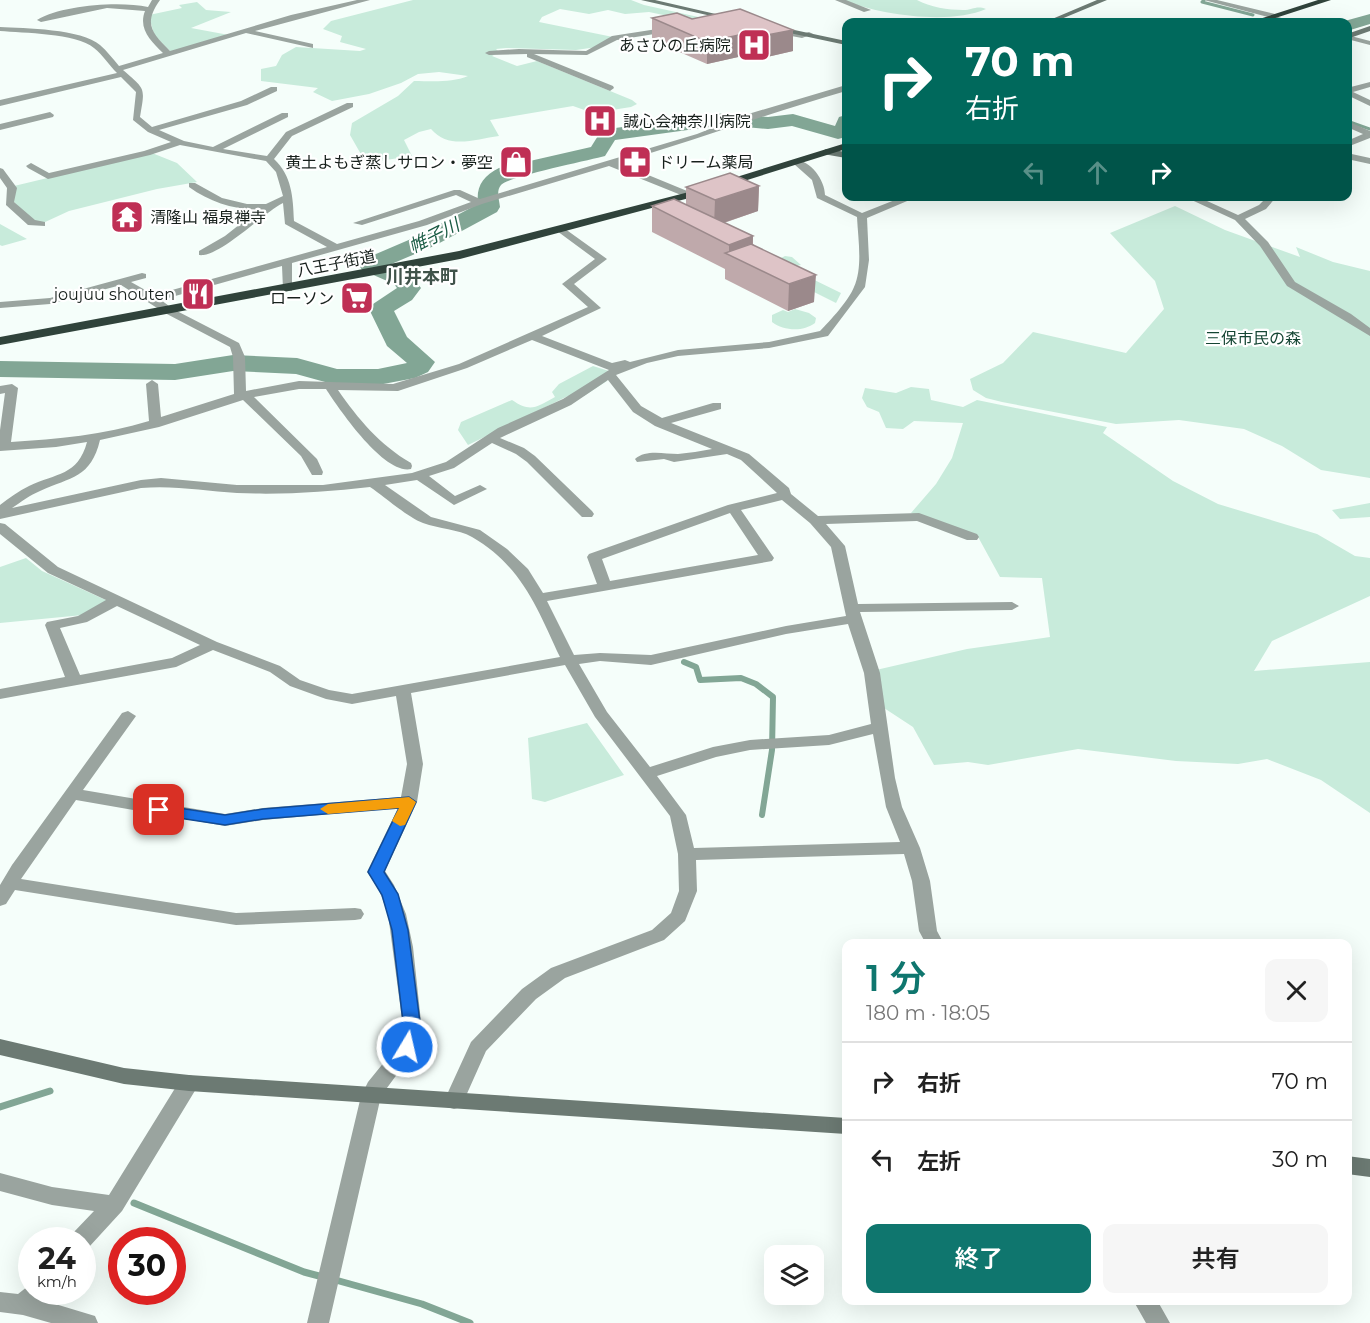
<!DOCTYPE html>
<html lang="ja">
<head>
<meta charset="utf-8">
<style>
	body { margin:0; font-family:Montserrat,"Noto Sans JP",sans-serif; background:#f6f6f6; color:#222; height:100vh; display:flex; flex-direction:column; font-size:22px; white-space:nowrap }
	* { box-sizing:border-box; margin:0 }
	p { font-size:20px; color:#767676 }
	.icon { flex:none; width:33px; height:33px; fill:none; stroke:currentColor; stroke-width:2; stroke-linecap:round; stroke-linejoin:round }
	.map { position:relative; flex:1; overflow:hidden }
	.panel { position:absolute; left:842px; top:939px; width:510px; height:366px; display:flex; flex-direction:column; background:#fff; border-radius:12px; box-shadow:0 6px 24px #0002 }
	.panel>* { flex:none }
	.hud { position:absolute; left:842px; top:18px; width:510px; height:183px; border-radius:12px; box-shadow:0 6px 24px #0002; background:#00695c; color:#fff; overflow:hidden }
	.tools { position:absolute; left:764px; top:1245px; display:grid; gap:12px }
	.tools a { display:grid; place-items:center; width:60px; height:60px; border-radius:12px; background:#fff; box-shadow:0 6px 24px #0002; font-size:30px }
	.speed { position:absolute; left:18px; top:1227px; display:flex; gap:12px; font-size:30px; font-weight:700; text-align:center }
	.speed>* { display:grid; place-content:center; width:78px; height:78px; border-radius:50%; background:#fff; box-shadow:0 6px 24px #0002; line-height:1 }
	.speed small { font-size:15px; font-weight:400 }
	.speed .limit { border:9px solid #d22; background:#fff; color:#111 }
	.pin { position:absolute; display:grid; place-items:center; width:51px; height:51px; color:#fff; margin:-26px; border-radius:12px; box-shadow:0 3px 9px #0006 }
	.me { position:absolute; width:66px; margin:-33px; rotate:9deg; stroke-linejoin:round; filter:drop-shadow(0 0 4px #0008) }
	.turn { display:flex; align-items:center; gap:21px; height:126px; padding:0 24px; font-size:27px }
	.turn .icon { width:78px; height:78px; stroke-width:2.5 }
	.turn b { display:block; font-size:42px; line-height:51px }
	.lanes { display:flex; align-items:center; height:57px; padding:0 24px; background:#0003; justify-content:center; gap:30px; direction:ltr }
	.lanes .off { opacity:.35 }
	.round { display:grid; place-items:center; flex:none; width:63px; height:63px; border-radius:12px; background:#f6f6f6 }
	.head { display:flex; align-items:center; justify-content:space-between; height:102px; padding:0 24px }
	h1 { font-size:36px; font-weight:600; line-height:45px; color:#0f766e }
	.button { display:flex; gap:12px; margin-top:auto; padding:12px 24px }
	.button a { flex:1; height:69px; border-radius:12px; background:#0f766e; color:#fff; font-size:24px; font-weight:600; line-height:69px; text-align:center }
	.button a+a { background:#f6f6f6; color:#222 }
	ul { padding:0; list-style:none }
	li { display:flex; align-items:center; gap:18px; height:78px; padding:0 24px; border-top:2px solid #e0e0e0 }
	li div { flex:1 }
	li b { display:block; font-size:22px }
	li em { font-style:normal }
	.map>svg:first-child { display:block }
</style>
</head>
<body>
<div class="map">
<svg width="1370" height="1323" viewBox="0 0 1370 1323">
	<rect width="100%" height="100%" fill="#f5fefa"/>
	<path fill="#c8ebdb" d="M413,0h218l13,5 68,15 -20,1 -43,-9 -24,2 -17,-4 -19,4 -29,-5 -18,8 -3,5 74,15 -16,10 -21,3 -70,-2 -10,1 3,3 -7,4 25,10 20,-5 95,39 5,4 -6,3 -38,6 -20,-7 -83,14 9,16c-24,3 -50,14 -68,-7l-12,3 -15,8 8,16 -46,7 -16,-28 2,-12 46,-27 16,-15c17,0 38,2 54,-5l-29,-4 -21,2 -17,9 -32,11 -37,7 -19,-9 5,-4 -57,-7v-12l15,-3 6,-11 14,-8 64,4 6,-2 -26,-7 2,-6 -19,-7 8,-8z
		M844,0h73c13,7 31,10 46,10 10,0 13,-5 23,-1 -36,16 -107,6 -142,-9z
		M197,2l9,8 25,2 -40,16 38,7 -58,17 -17,-17 -5,-20 33,-7 -3,-3z
		M152,153l25,10 20,19 -40,7 -88,22 -26,12 -9,-1 -21,-21 1,-15z
		M1175,206l50,24 75,27 -4,-10 37,15 37,9v207l-49,-8 -39,-24 -38,-17 -65,-9 -63,4 -114,-22 -16,-4 -13,-8 -3,-11 33,-16 30,-31 93,21 38,-44 -9,-28 -45,-48z
		M0,224l27,15 -25,7 -2,-1z
		M785,256l7,1 9,8 -5,1v5l45,22 -5,10 -52,-26 -5,-18z
		M795,309l14,4 7,5 -1,5c-12,9 -31,8 -43,-1v-7l11,-5 5,2z
		M593,366l16,5 -2,10 -23,15h-16l-100,49 -10,-15 3,-8 51,-22c19,13 24,7 43,-3l-3,-5 7,-8z
		M911,387l18,2 2,11 32,7 14,-7 130,27 -4,6 70,48 45,23 99,30 38,22 15,2v38l-98,45 -18,30 116,-9v151l-49,-33 -54,-21 -29,5 -62,-3 -98,-12 -90,16 -20,-3 -34,3 -21,-38 -29,-19 -8,-38 91,-21 83,-12 -8,-59 -42,-1 -23,-42 -66,-22 25,-29 16,-26 11,-35 -49,-2 -11,8 -17,-1 -7,-16 -12,-5 -5,-9 3,-10 31,5z
		M1370,503v14l-30,2 -8,-9z
		M26,558l16,13 66,30 -25,14 -83,8v-56z
		M587,723l37,52 -79,27 -13,-3 -4,-61z"/>
	<g fill="none" stroke-linecap="round" stroke-linejoin="round">
		<path stroke="#82a695" stroke-width="3" d="M1204,0l-2,2 51,13
			M1347,121l23,8"/>
		<path stroke="#82a695" stroke-width="6" d="M684,662l12,5 4,13 41,-2 15,6 17,13 -1,53 -10,65"/>
		<path stroke="#82a695" stroke-width="7" d="M0,1107l50,-16
			M134,1203l170,69 19,5
			M332,1279l90,25 48,19"/>
		<path fill="#82a695" fill-rule="evenodd" d="M1370,14v10l-23,7v-9h-6z
			M724,113l44,4 25,-3 42,12 4,-9 7,-2v22l-8,2 -46,-13 -24,3 -44,-4 -109,15 -10,16c-15,4 -98,21 -104,29 -5,6 -2,14 -1,22l-3,5 -63,34 -45,19 21,9 11,14 -9,12 -18,11 13,26 28,25 -7,10 -13,6 -37,7h-42l-40,-11 -63,-3 -58,9 -175,-3v-16l175,3 58,-9 64,3 40,11h41l29,-6 -20,-17 -18,-37 4,-5 24,-16 -3,-4 -32,-14 -3,-5 3,-5 56,-24 60,-32c-2,-18 5,-28 21,-36l92,-21 10,-16 7,-2z"/>
		<path fill="#9aa49f" fill-rule="evenodd" d="M152,0h8c-17,24 -8,33 10,51l121,-36 66,-15h13l-115,31 58,13v4l-67,-15 -123,37c23,20 22,17 17,47l12,10 89,-26 30,-14h6v4l-30,14 -88,25 25,11 29,6 69,-34h6v4l-65,32 44,7 19,-24 61,-29h6v4l-61,29 -18,23c18,17 19,38 20,62l43,23 82,-23 52,-19 -15,-7 -94,30 -9,-2 101,-33h6l20,9 217,-65 48,-19 101,-30v6c-76,22 -151,49 -227,72l73,30v4h-6l-77,-31 -127,38 -55,21 -135,38v28h-8l-1,-2 -1,-23 -121,34 12,9 66,34 6,14 1,34 53,-10 94,3 66,-20 129,-57 -26,-23 33,-25 -38,-28v-4l4,-1 46,33 -33,25 27,24 -59,28 70,27 13,-3 5,2 48,-12 91,-8 51,-11c10,-10 29,-31 34,-44 9,-20 4,-48 3,-70l-40,-19 -5,-18 -18,-16v-4c16,-1 31,20 31,35l37,18 43,-17h14l-52,22 2,42 -4,27 -37,49 -59,12 -91,8 -31,7 -31,12 25,31 21,12 51,-15h8v6l-50,14 78,31 40,34 2,6 27,22 101,-3 58,21 2,3 -2,3h-10l-50,-19 -91,3 19,22 13,58 154,-2 7,4 -7,4 -152,2 20,61 15,105 7,29 18,41 10,33 7,50 7,13h-18l-7,-13 -7,-50 -8,-27 -208,6 1,31 -12,30 -21,19 -99,38 -29,21 -50,52 -25,56 -7,2 -7,-2 -3,-6 27,-59 51,-53 29,-21 101,-38 19,-17 8,-22 -1,-37 -8,-38 -75,-99 -30,-52 -154,28 12,71 -6,38 -32,69 9,14 12,29 7,33 9,84 -10,23 -31,42 -52,227h-22l54,-227 7,-14 30,-37 5,-18 -15,-113 -10,-27 -11,-15 31,-64 -135,12 -38,6 -149,-26 -55,79 215,34 119,-5 6,1 3,5 -3,5 -6,1 -119,5 -221,-35 -9,14 -6,2v-21l12,-20 110,-152 6,-2 8,5 -53,74 142,24 38,-6 138,-11 6,-33 -11,-68 -44,8 -26,-5 -36,-13 -20,-14 -57,-22 -37,17 -176,32v-10l65,-12 -20,-52 2,-3 31,-6 28,-16 -58,-27 -48,-39v-11l5,1 53,43 159,75 63,24 20,14 29,10 23,4 208,-37c-23,-49 -38,-91 -88,-120 -14,-8 -33,-8 -49,-14 -16,-6 -38,-26 -53,-36 -44,5 -88,8 -133,6 -32,-2 -64,-8 -96,-5l-141,31v-14c9,-7 19,-14 29,-19 27,-13 49,-10 58,-44l-31,5 -56,4v-21l5,-37 -5,1v-8l12,-2 6,4 -7,54c46,-3 93,-7 138,-21l-3,-37 6,-4 6,4 3,33 73,-23 -1,-37 -3,-10 -65,-34 -44,-28 -71,19 -50,4v-6l50,-4 92,-25 4,1v4l-15,4 23,13 173,-48 -42,-23 -2,-21c-20,10 -64,55 -84,52v-4l26,-15 33,-26c-26,-1 -48,-8 -69,-23v-4h6l27,15 25,6h19l17,-8 -7,-24 -10,-11 -86,-16 -30,10 -102,24 -20,-11 -2,-2 5,-3 18,10 95,-22 27,-9 -23,-10 -15,-12 3,-28 -15,-15 -121,29v-6l117,-27c-8,-8 -14,-18 -23,-25 -18,-15 -71,-15 -94,-17v-4c24,1 82,2 100,18 7,6 13,14 19,21l44,-13c-12,-12 -25,-24 -18,-42l-38,-3 -66,14 -4,-2c25,-15 82,-19 111,-13zM532,340l77,30 -46,29 -65,29 -52,34 -34,11 -89,12h-86l-76,-7 -20,2 -129,28c9,-6 18,-13 28,-17 31,-14 51,-13 60,-51l59,-13 84,-27 58,56 11,19h10l1,-3 -6,-13 -63,-62 45,-8h27c13,20 58,86 85,80l1,-3 -1,-3c-31,-18 -53,-44 -73,-73l60,1 69,-23zM608,380l25,32 22,14 57,23c-11,2 -23,4 -34,5 -14,0 -32,-5 -43,5l2,3 27,-3 10,3 53,-8 14,6 36,33 -49,12 -139,49 -2,3 10,27 -54,9 -15,-24 -21,-20 -27,-19 -49,-13 -46,-32 32,-5 37,25 33,-16 -7,-4 -25,11 -26,-20 25,-8 38,-25 24,11 11,8 55,55h10l2,-3 -2,-3 -57,-55 -11,-8 -24,-10 71,-33zM782,500l28,23 21,24 15,69 -60,10 -135,29 -51,-2 -26,2 -27,-54 225,-40 2,-3 -33,-48zM730,513l28,42 -148,26 -8,-22zM117,606l83,39 -28,13 -92,17 -20,-47 27,-6zM848,624l16,49 7,51 -42,11 -79,5 -37,7 -63,20 -43,-55 -28,-48 21,-3 51,4 135,-31zM873,734l13,73 14,35 -206,6 -8,-33 -29,-39 59,-19 34,-7 79,-5z
			M835,0h11l25,10 -7,2z
			M1204,0h13l58,14 3,3 16,5 -23,-2 -3,-3z
			M670,27h3v4l-56,9 -30,15 -53,-1 79,32 1,2 -4,3 -83,-34v-3l-38,1 -4,-2 4,-2 30,-2 67,2 26,-15z
			M773,28l29,6 7,-2 4,2 -11,4 -32,-6v-4z
			M1347,35l23,6v4l-23,-6z
			M1370,82v5l-17,5 17,8v6l-23,-11v-7z
			M50,112l4,3 -1,2 -53,13v-6z
			M1347,121l23,10v7l-23,9v-6l16,-7 -16,-7z
			M1347,153l23,5v6l-23,-5z
			M0,168l3,1 14,19 -3,14 21,18 10,2v4l-17,-1 -22,-20 1,-17 -7,-10z
			M1183,196h13l42,19 21,-10 9,-9h9l-11,13 -21,10 23,23 27,40 56,32 19,14v8l-83,-50 -27,-40 -25,-26z
			M189,1075l7,2 3,6 -3,6 -74,122 -33,36 -7,2v-9h-12l3,-7 21,-22 -42,-6 -52,-14v-18l52,14 57,8 73,-118z
			M32,1283v9h14l-4,8 53,16 3,7h-47l-28,-8 -23,-3v-20l18,2z
			M1133,1300h24l13,23h-24z"/>
		<path fill="#6c7a73" fill-rule="evenodd" d="M641,0h14l78,18 -4,2z
			M1097,0h10l-53,22h-9z
			M771,25l75,16v4l-75,-16z
			M1370,26v5l-23,8v-5z
			M826,149l20,3v6l-23,-4 -2,-2z
			M0,1039l124,29 65,7 657,43v16l-657,-43 -65,-7 -124,-29z
			M1347,1156l23,3v18l-23,-3z"/>
		<path fill="#30433b" fill-rule="evenodd" d="M1318,0h13l-68,22h-13z
			M846,143v6l-153,48 -233,62 -460,86v-8l459,-86 226,-58z"/>
	</g>
	<path fill="#bfa9ab" d="M652,18l40,1 101,11v21l-26,6 -11,-4 -49,11 -55,-24z
		M759,186l-1,25 -34,12 29,13v8l61,58 -26,9 -63,-32v-10l-73,-37v-26l34,-1v-18z"/>
	<path fill="#9b898b" d="M793,30v21l-26,6v-22z
		M757,31l-1,22 -49,11v-22z
		M759,186l-1,25 -44,15 1,-26z
		M753,236l-1,27 -23,-9v-9z
		M816,275l-2,27 -26,9 1,-27z"/>
	<path fill="#dec4c7" stroke="#9b898b" stroke-width="1.5" d="M740,9l53,21 -26,5 -10,-4 -50,11 -55,-24 25,-5 15,6z
		M730,173l29,13 -44,14 -29,-13z
		M674,199l79,37 -24,9 -77,-39z
		M751,244l65,31 -27,9 -64,-31z"/>
	<path fill="#1a73e8" stroke="#114b97" stroke-width="1.5" d="M409,797l7,5 -32,70 14,22 10,36 13,100 -8,22 -6,2 -7,-2 -2,-5 6,-17 -12,-100 -10,-35 -14,-23 31,-64 -136,11 -38,6 -66,-10 -7,-5 7,-5 66,10 38,-6z"/>
	<path fill="#f59e0b" d="M409,797l7,5 -11,23 -5,1 -8,-5 7,-13 -71,6 -8,-5 8,-5z"/>
	<defs>
		<symbol id="hospital-square" viewBox="-11 -11 22 22"><rect x="-9" y="-9" width="18" height="18" rx="4" fill="#bf2f55" stroke="#fff"/><path d="M-5-5h3v3.5h4V-5h3V5h-3V1.5h-4V5h-3Z" fill="#fff"/></symbol>
		<symbol id="shop-square" viewBox="-11 -11 22 22"><rect x="-9" y="-9" width="18" height="18" rx="4" fill="#bf2f55" stroke="#fff"/><path d="M-5-2.5h2.3a2.7 3.5 0 0 1 5.4 0H5L5.5 6h-11ZM-1.5-2.5h3a1.5 2.3 0 0 0-3 0Z" fill="#fff"/></symbol>
		<symbol id="pharmacy-square" viewBox="-11 -11 22 22"><rect x="-9" y="-9" width="18" height="18" rx="4" fill="#bf2f55" stroke="#fff"/><path d="M-2-6h4v4h4v4h-4v4h-4v-4h-4v-4h4Z" fill="#fff"/></symbol>
		<symbol id="temple-square" viewBox="-11 -11 22 22"><rect x="-9" y="-9" width="18" height="18" rx="4" fill="#bf2f55" stroke="#fff"/><path d="M0-6L5-2H3V0L6.5 2.5H4V6H1.5V3h-3V6H-4V2.5H-6.5L-3 0V-2H-5Z" fill="#fff"/></symbol>
		<symbol id="restaurant-square" viewBox="-11 -11 22 22"><rect x="-9" y="-9" width="18" height="18" rx="4" fill="#bf2f55" stroke="#fff"/><path d="M-5-6h1v4h1v-4h1v4h1v-4h1v5L-1.5 .5V6h-2V.5L-5-1ZM5-6V6H3V1.5H1.5Q1.5-4 5-6Z" fill="#fff"/></symbol>
		<symbol id="supermarket-square" viewBox="-11 -11 22 22"><rect x="-9" y="-9" width="18" height="18" rx="4" fill="#bf2f55" stroke="#fff"/><path d="M-6-5.5h2.5l.6 2H6L4.5 2H-2.5L-4.4-4H-6ZM-1.5 3.2a1.3 1.3 0 1 0 .1 0ZM3 3.2a1.3 1.3 0 1 0 .1 0Z" fill="#fff"/></symbol>
	</defs>
	<g fill-rule="evenodd">
		<use href="#hospital-square" x="735" y="26" width="38" height="38"/>
		<use href="#hospital-square" x="581" y="102" width="38" height="38"/>
		<use href="#shop-square" x="497" y="143" width="38" height="38"/>
		<use href="#pharmacy-square" x="616" y="143" width="38" height="38"/>
		<use href="#temple-square" x="108" y="198" width="38" height="38"/>
		<use href="#restaurant-square" x="179" y="275" width="38" height="38"/>
		<use href="#supermarket-square" x="338" y="279" width="38" height="38"/>
	</g>
	<g text-anchor="middle" stroke-width="4.5" stroke-linejoin="round" paint-order="stroke">
		<g font-size="16" fill="#17201c" stroke="#fff" text-anchor="end">
			<text x="731" y="51">あさひの丘病院</text>
			<text x="623" y="127" text-anchor="start">誠心会神奈川病院</text>
			<text x="493" y="168">黄土よもぎ蒸しサロン・夢空</text>
			<text x="658" y="168" text-anchor="start">ドリーム薬局</text>
			<text x="150" y="223" text-anchor="start">清隆山 福泉禅寺</text>
			<text x="175" y="300">joujuu shouten</text>
			<text x="334" y="304">ローソン</text>
		</g>
		<g font-size="16" fill="#17201c" stroke="#fff">
			<text transform="translate(336 263) rotate(-11)" y="6">八王子街道</text>
		</g>
		<g font-size="16" fill="#144533" stroke="#fff">
			<text x="1253" y="344">三保市民の森</text>
		</g>
		<g font-size="18" font-style="italic" fill="#1a5b44" stroke="#fff">
			<text transform="translate(434 236) rotate(-27)" y="6">帷子川</text>
		</g>
		<g font-size="18" font-weight="bold" fill="#40534a" stroke="#fff">
			<text x="422" y="283">川井本町</text>
		</g>
	</g>
</svg>
<div class="tools">
<a><svg class="icon" aria-label="layers" viewBox="0 0 24 24"><path d="M12 4l9 5-9 5-9-5zM3 14l9 5 9-5"/></svg></a>
</div>
<div class="speed"><div>24<small>km/h</small></div><div class="limit">30</div></div>
<div class="pin" style="left:159px;top:810px;background:#d93025"><svg class="icon" aria-label="arrive" viewBox="0 0 24 24"><path d="M6 21V4h12l-3 4 3 4H6"/></svg></div>
<svg class="me" style="left:407px;top:1047px" viewBox="-20 -20 40 40"><circle r="17" fill="#1a73e8" stroke="#fff" stroke-width="3"/><path d="M0-11L8 9 0 5-8 9z" fill="#fff"/></svg>
<div class="hud">
<div class="turn"><svg class="icon" aria-label="right" viewBox="0 0 24 24"><path d="M7 20v-9h11M14 6l5 5-5 5"/></svg><div><b>70 m</b>右折</div></div>
<div class="lanes"><svg class="icon off" aria-label="left" viewBox="0 0 24 24"><path d="M17 20v-9H6M10 6l-5 5 5 5"/></svg><svg class="icon off" aria-label="ahead" viewBox="0 0 24 24"><path d="M12 20V5M6 11l6-6 6 6"/></svg><svg class="icon" aria-label="right" viewBox="0 0 24 24"><path d="M7 20v-9h11M14 6l5 5-5 5"/></svg></div>
</div>
<section class="panel">
<div class="head"><div><h1>1 分</h1><p>180 m · 18:05</p></div><a class="round"><svg class="icon" aria-label="close" viewBox="0 0 24 24"><path d="M6 6l12 12M18 6L6 18"/></svg></a></div>
<ul>
<li><svg class="icon" aria-label="right" viewBox="0 0 24 24"><path d="M7 20v-9h11M14 6l5 5-5 5"/></svg><div><b>右折</b></div><em>70 m</em></li>
<li><svg class="icon" aria-label="left" viewBox="0 0 24 24"><path d="M17 20v-9H6M10 6l-5 5 5 5"/></svg><div><b>左折</b></div><em>30 m</em></li>
</ul>
<div class="button"><a>終了</a><a>共有</a></div>
</section>
</div>
</body>
</html>
